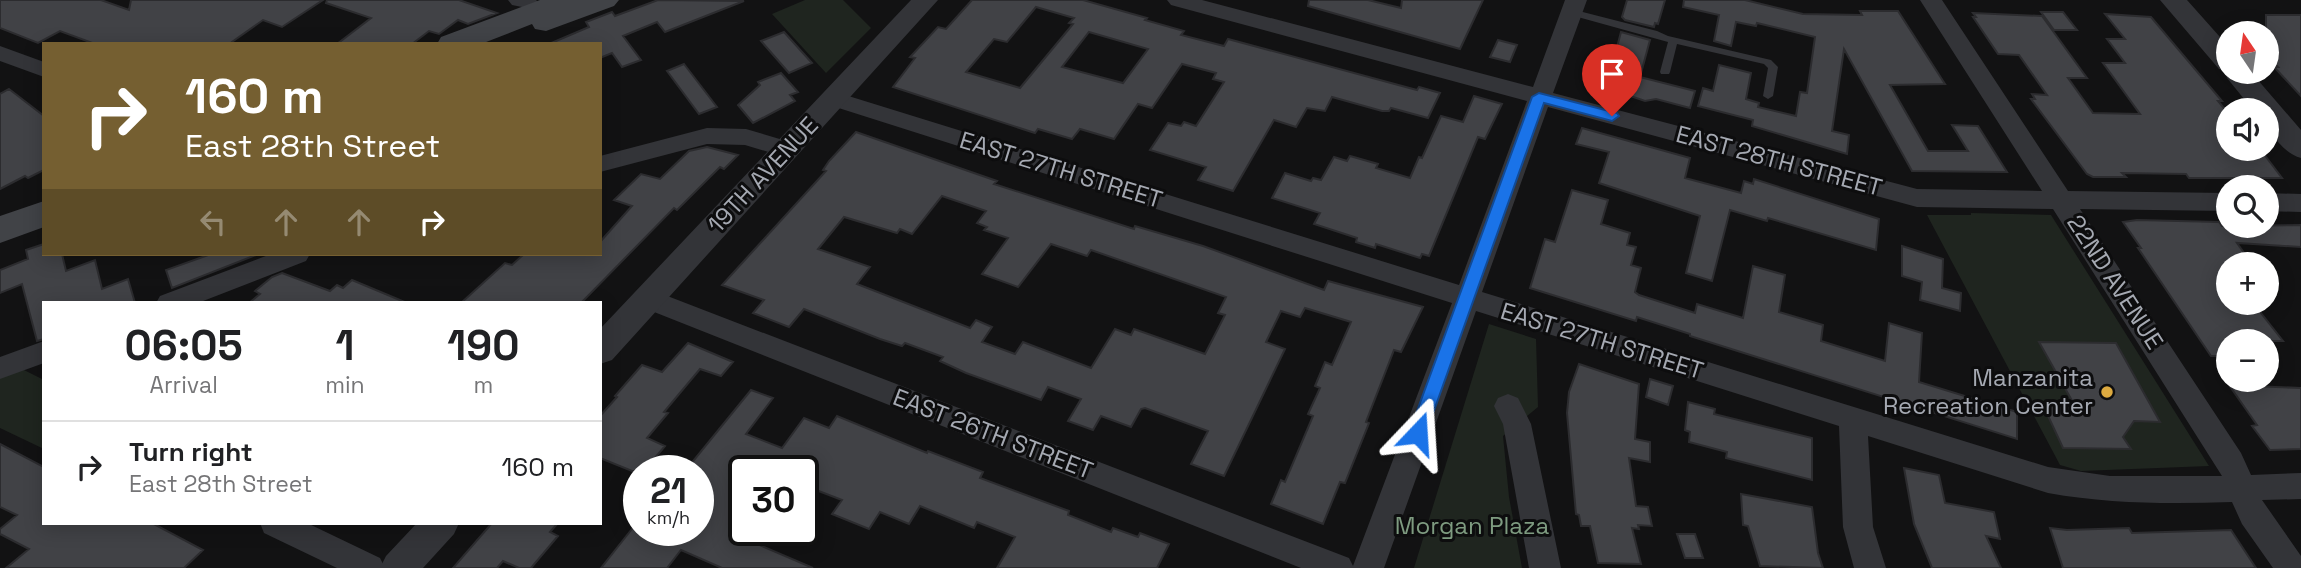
<!DOCTYPE html>
<html lang="en">
<head>
<meta charset="utf-8">
<style>
	body { margin:0; font-family:"Space Grotesk",sans-serif; background:#f2f2f2; color:#202124; height:100vh; display:flex; flex-direction:column; font-size:26px; white-space:nowrap }
	* { box-sizing:border-box; margin:0 }
	p { font-size:23px; color:#757577 }
	.icon { flex:none; width:38px; height:38px; fill:none; stroke:currentColor; stroke-width:2; stroke-linecap:round; stroke-linejoin:round }
	.map { position:relative; flex:1; overflow:hidden }
	.details { position:absolute; left:42px; top:301px; width:560px; height:224px; display:flex; flex-direction:column; background:#fff; border-radius:0px; box-shadow:0 4px 18px #0003 }
	.details>* { flex:none }
	.guide { position:absolute; left:42px; top:42px; width:560px; height:214px; border-radius:0px; box-shadow:0 4px 18px #0003; background:#755f31; color:#fff; overflow:hidden }
	.needle { width:46px; rotate:347deg }
	.fabs { position:absolute; left:2216px; top:21px; display:grid; gap:14px }
	.fabs a { display:grid; place-items:center; width:63px; height:63px; border-radius:50%; background:#fff; box-shadow:0 4px 18px #0003; font-size:35px }
	.speed { position:absolute; left:623px; top:455px; display:flex; gap:14px; font-size:35px; font-weight:700; text-align:center }
	.speed>* { display:grid; place-content:center; width:91px; height:91px; border-radius:50%; background:#fff; box-shadow:0 4px 18px #0003; line-height:1 }
	.speed small { font-size:18px; font-weight:400 }
	.speed .limit { border:4px solid #111; border-radius:10px; background:#fff; color:#111 }
	.pin { position:absolute; display:grid; place-items:center; width:60px; height:60px; color:#fff; margin:-72px -30px; border-radius:50% 50% 50% 0; rotate:-45deg; box-shadow:0 0 7px #0007 }
	.pin .icon { rotate:45deg }
	.me { position:absolute; width:77px; margin:-38px; rotate:20deg; stroke-linejoin:round; filter:drop-shadow(0 0 5px #0008) }
	.turn { display:flex; align-items:center; gap:24px; height:147px; padding:0 28px; font-size:32px }
	.turn .icon { width:91px; height:91px; stroke-width:2.5 }
	.turn b { display:block; font-size:49px; line-height:60px }
	.lanes { display:flex; align-items:center; height:66px; padding:0 28px; background:#0003; justify-content:center; gap:35px; direction:ltr }
	.lanes .off { opacity:.35 }
	.eta { display:flex; justify-content:space-evenly; align-items:center; height:119px; text-align:center }
	.eta b { font-size:42px; font-weight:700; line-height:49px }
	ul { padding:0; list-style:none }
	li { display:flex; align-items:center; gap:21px; height:91px; padding:0 28px; border-top:2px solid #e0e0e0 }
	li div { flex:1 }
	li b { display:block; font-size:26px }
	li em { font-style:normal }
	.map>svg:first-child { display:block }
</style>
</head>
<body>
<div class="map">
<svg width="2301" height="568" viewBox="0 0 2301 568">
	<rect width="100%" height="100%" fill="#121213"/>
	<path fill="#1f251f" d="M805,0h38l28,28 -45,45 -54,-59z
		M1971,213l80,2 158,251 -128,5 -21,-6 -133,-250h44z
		M1489,324l47,15 2,68 -35,29 6,61 13,71h-108z
		M20,368l24,12v69l-44,-21v-52z"/>
	<path fill="#414246" stroke="#2c2c2f" stroke-width="2" fill-rule="evenodd" d="M0,0h101l28,10 2,-10h192l-41,27 -19,-7 -34,24h-134l-35,-13 -22,12 -38,-15z
		M327,0h132l38,13 -29,11 -10,-4 -19,14 -10,-3 -17,13h-75l34,-26 -45,-15z
		M658,0l86,1 -79,31 -8,-10 -34,14 18,24 -19,7 -10,-14 -12,5v-14h-51l40,-17 -3,-5 26,-10 3,4z
		M972,0h111l64,18 -2,2 39,11 -3,4 43,11 4,-7 189,51 2,-3 21,6 -12,25 -37,-10 -2,3h-7l-50,-14 -7,14 -18,-3 -11,19 -22,-7 -41,71 -35,-11 8,-13 -56,-17 18,-27 13,3 3,-4 12,4 28,-44 -11,-3 3,-6 -34,-9 -30,44 -14,-4 -24,35 -34,-10 -8,10 -34,-10 -3,4 -142,-46 22,-29 -5,-1 28,-30 8,2zM1036,7l38,11 -5,5 4,1 -53,64 -54,-16 28,-33 13,3zM1089,32l59,17 -25,34 -61,-16z
		M1309,0h59l33,8 1,-8h81l-23,49 -152,-43z
		M1627,0h38l-7,24 -3,-1 -1,4 -29,-7 -3,-3z
		M1684,0h61l58,14 59,1 -2,-4h38l47,73 -55,1 38,66h40l-16,-26 26,1 29,46 -95,-1 -68,-122 -12,82 17,4 -2,19 -95,-28 1,-6 -55,-14 5,-18 10,3 6,-26 32,8 -5,26 13,4 -1,4 38,9 4,-24 7,1 8,-56 -58,-14 -1,3 -20,-4 -5,24 -17,-5 5,-26 -36,-8z
		M2041,12h22l14,18h-23z
		M1973,13l69,3 45,62h-19l25,35 47,1 -37,-51h22l-18,-24h18l-20,-25 46,3 71,84h-4l10,12v36h32l22,29h-93l-3,-4 -64,-1 4,4h-33l-6,-3 -56,-75h4l-3,-5 15,1 -28,-40 -21,-1 -25,-37h3z
		M2266,15h35v81l-27,-29h4l-12,-13z
		M784,32l28,31 -23,10 -28,-32z
		M1621,32l29,8 -10,37 55,14 -5,17 -34,-9 -11,2 -35,-12 6,-22 -4,-1z
		M1498,40l19,5 -7,17 -20,-5z
		M684,64l33,43 -18,7 -32,-43z
		M781,73l17,19 -8,3 5,6 -42,22 -15,-18 22,-20 -2,-3z
		M9,89l35,27v54l-16,8 -3,-2 -25,13v-95z
		M1474,96l28,8 -17,35 -7,-2 -49,119 -7,-2 -2,4 -44,-14 -1,4 -19,-6 1,-4 -43,-14 6,-11 -48,-15 13,-25 26,8 2,-3 8,2 13,-23 13,4 3,-5 28,8 -2,4 34,10 9,-21 3,1 19,-42 22,6z
		M1582,128l108,30 -5,20 56,15 3,-12 9,3 1,-5 125,40 -3,31 -108,-32 -1,3 -37,-11 -18,71 -26,-8 14,-57 -101,-33 10,-31 -33,-8z
		M856,132l141,49 -3,3 140,45 1,-3 68,20 121,44 4,-9 95,26 -22,45 -7,-2 -28,72 3,1 -24,60 -5,-1 -17,42 -52,-20 10,-24 4,2 28,-66 -5,-2 12,-26 -5,-2 10,-24 7,3 19,-43 -46,-14 -5,9 -19,-6 -15,31 19,7 -61,127 -33,-12 17,-33 -63,-23 -4,1 -10,18 -30,-11 -8,14 -25,-9 13,-22 -33,-12 -7,13 -75,-27 -26,-12 3,-4 -38,-14 -3,3 -22,-7 -76,-30 -15,18 -36,-14 11,-13 -42,-15 104,-114 -3,-1 6,-9zM942,196l44,15 -9,12 10,4 -3,3 24,8 -26,36 36,13 33,-43 36,12 4,-6 135,47 -8,16 7,2 -20,39 -71,-25 -3,6 -16,-6 -24,39 -68,-26 -8,12 -33,-12 10,-15 -16,-7 -6,8 -113,-44 13,-17 -52,-18 26,-32 53,16 3,-4 12,5z
		M707,147l31,8 -14,14 -4,-2 -43,43 -3,-2 -93,95h-120l44,-40 7,2 12,-11h76v-12l32,-36 -18,-6 27,-26 19,5 29,-28z
		M1572,190l36,10 -7,24 29,9 -3,12 9,2 -5,18 10,3 -6,24 4,3 56,18 2,-9 46,14 10,-52 32,9 -6,37 44,13 -2,16 64,20 4,-38 33,10 -3,49 98,30v27l-327,-103v-2l-53,-17 -1,4 -106,-33 15,-49 10,3z
		M2137,220l82,2 3,4 79,-1v22l-64,-4 15,21h-24v39h25l30,38h-55v15h-17l-73,-108h3l-18,-26z
		M44,244v10h18l4,17 29,-11 7,29 26,-10 7,24h-91v36l-7,2 -15,-57 -22,9v-23l28,-11 -2,-9z
		M1902,246l41,13 -1,29 19,5 -1,18 -40,-11 2,-18 -20,-6z
		M211,254l45,1 -84,33 -6,-18z
		M282,273l48,18 7,-6 6,3 9,-8 55,23h-158l11,-9 -5,-3 17,-14z
		M2039,342l77,1 44,79 -26,-1 -11,16 8,12 -68,-1 -20,-43 32,1z
		M688,343l45,19 -12,14 -21,-7 -36,43 4,1 -21,25 18,8 -21,25h-12l-32,-13v-42l17,-19 -2,-1 27,-31 20,7z
		M1579,364l60,20 -4,55 15,3v20l-21,-4 7,48 12,1 4,19 -14,-1 1,4 -7,-1 9,36 -43,-1 -8,-37h-9l-2,-11 -3,-1 -9,-101 2,-21z
		M1650,379l23,7 -5,19 -22,-8z
		M2229,385l72,3v61l-31,1 -18,-24 5,-1z
		M751,390l22,8 -27,36 36,14 22,-30 25,10 8,-12 90,37 1,-2 55,21 -3,6 89,33 -1,4 43,17 2,-4 25,9 2,-4 29,11 -12,24h-160l18,-31 -38,-15 -3,6 -54,-22 -11,18 -29,-12 -11,17 -37,-15 10,-14 -39,-15v-14h-59l-1,67 70,30h-91l-41,-18 -14,18h-66l38,-48v10h59v-59h-13z
		M1688,402l27,7 -1,5 98,24v42l-86,-22 1,-6 -38,-10 1,-10 -5,-2z
		M0,444l44,23v56h108l51,27 -19,18h-178l23,-19 -29,-15v-5l17,-14 -17,-8z
		M1904,468l35,7 6,28 49,9 6,27 -14,-3 15,32h-69l-18,-44z
		M1741,494l71,13 6,46 5,15 -63,-2 -12,-40 -5,-1z
		M492,523h66l-8,9 8,4 -27,32h-12l-16,-7 -6,7h-44z
		M2050,528l17,2 62,-2 3,5 99,-3 25,38h-193z
		M1677,534h18l8,24h-18z"/>
	<g fill="none" stroke-linecap="round" stroke-linejoin="round">
		<path fill="#333438" fill-rule="evenodd" d="M1571,9l86,22 11,5 103,24 7,7 -5,29 -5,3 -5,-3 5,-28 -4,-4 -87,-20 -7,28 -1,2h-8l-1,-2 8,-30 -101,-28v-4z"/>
		<path fill="#333438" fill-rule="evenodd" d="M508,0h28l2,2 -4,5 -7,1 -15,-3z
			M1167,0h35l331,87 32,-87h22l-34,93 364,96 125,2 -122,-191h22l126,191 160,2v18l-148,-2 161,244 10,22 50,-2v26l-39,1 39,56v12h-28l-31,-44 -10,-22c-62,2 -123,2 -184,-9l-180,-57 5,91 13,41h-32l-11,-41 -4,-101 -363,-115 -92,257h-83l-662,-262 -4,-7 4,-7 9,-3 9,3 692,266 4,8 99,-263 -626,-199 -3,-5 3,-5 8,-3 8,3 617,191 68,-184 -356,-96zM1548,107l369,100 136,2 169,267h-112l-62,-9 -566,-175z
			M0,46l44,16v15l-44,-16z
			M707,128l39,1 47,14 4,6 -4,6 -8,2 -40,-12 -38,-1 -107,28v-16z
			M2266,193l35,1v18l-35,-1z
			M271,254h39l-4,7 -108,42h-42l4,-7z
			M44,341v22l-44,16v-22z
			M1508,394l10,4 13,26 30,144h-32l-26,-144 -9,-18 4,-8z
			M260,523h47l73,35 5,10h-48l-73,-35z"/>
		<path fill="#333438" fill-rule="evenodd" d="M911,0h27l-326,360 -12,4v-35z
			M2160,0h27l41,46v26h23l50,58v28c-20,-6 -35,-28 -35,-48h-13l-26,-32 -3,-8 -5,-1z
			M417,523h42l-5,11 -31,34h-43l6,-12z"/>
		<path fill="#414347" fill-rule="evenodd" d="M540,0h79l-5,6 -68,25 -11,-2 -3,-5 -51,20h-44l4,-7z
			M44,201v26l-44,16v-27z"/>
	</g>
	<path fill="#1a73e8" stroke="#114b97" stroke-width="2" d="M1539,93l78,20 2,3 -7,5 -68,-18 -118,330 -2,6 -6,2 -7,-2 -2,-6 123,-336z"/>
	<circle fill="#ddaa40" stroke="#0d0d0e" stroke-width="2.5" cx="2107" cy="392" r="7"/>
	<g text-anchor="middle" stroke-width="6" stroke-linejoin="round" paint-order="stroke">
		<g font-size="24" fill="#a5a9b2" stroke="#0d0d0e">
			<text transform="translate(1779 161) rotate(15)" y="8">EAST 28TH STREET</text>
			<text transform="translate(1061 170) rotate(17)" y="8">EAST 27TH STREET</text>
			<text transform="translate(763 175) rotate(-47)" y="8">19TH AVENUE</text>
			<text transform="translate(2115 282) rotate(57)" y="8">22ND AVENUE</text>
			<text transform="translate(1602 341) rotate(17)" y="8">EAST 27TH STREET</text>
			<text transform="translate(993 434) rotate(21)" y="8">EAST 26TH STREET</text>
		</g>
		<g font-size="24" fill="#a5a9b2" stroke="#0d0d0e" text-anchor="end">
			<text x="2093" y="386">Manzanita<tspan x="2093" dy="28">Recreation Center</tspan></text>
		</g>
		<g font-size="24" fill="#7e9b80" stroke="#0d0d0e">
			<text x="1472" y="534">Morgan Plaza</text>
		</g>
	</g>
</svg>
<div class="fabs">
<a><svg class="needle" viewBox="-14 -14 28 28"><path d="M0-13l5 13h-10z" fill="#e53935"/><path d="M0 13l5-13h-10z" fill="#757577"/></svg></a>
<a><svg class="icon" aria-label="sound" viewBox="0 0 24 24"><path d="M4 9h4l5-4v14l-5-4H4zM17 9q2 3 0 6"/></svg></a>
<a><svg class="icon" aria-label="search" viewBox="0 0 24 24"><circle cx="10" cy="10" r="6"/><path d="M15 15l6 6"/></svg></a>
<a>+</a>
<a>−</a>
</div>
<div class="speed"><div>21<small>km/h</small></div><div class="limit">30</div></div>
<div class="pin" style="left:1612px;top:116px;background:#d93025"><svg class="icon" aria-label="arrive" viewBox="0 0 24 24"><path d="M6 21V4h12l-3 4 3 4H6"/></svg></div>
<svg class="me" style="left:1418px;top:433px" viewBox="-20 -20 40 40"><path d="M0-17L14 15 0 8-14 15z" fill="#1a73e8" stroke="#fff" stroke-width="4"/></svg>
<div class="guide">
<div class="turn"><svg class="icon" aria-label="right" viewBox="0 0 24 24"><path d="M7 20v-9h11M14 6l5 5-5 5"/></svg><div><b>160 m</b>East 28th Street</div></div>
<div class="lanes"><svg class="icon off" aria-label="left" viewBox="0 0 24 24"><path d="M17 20v-9H6M10 6l-5 5 5 5"/></svg><svg class="icon off" aria-label="ahead" viewBox="0 0 24 24"><path d="M12 20V5M6 11l6-6 6 6"/></svg><svg class="icon off" aria-label="ahead" viewBox="0 0 24 24"><path d="M12 20V5M6 11l6-6 6 6"/></svg><svg class="icon" aria-label="right" viewBox="0 0 24 24"><path d="M7 20v-9h11M14 6l5 5-5 5"/></svg></div>
</div>
<section class="details">
<div class="eta">
<div><b>06:05</b><p>Arrival</p></div>
<div><b>1</b><p>min</p></div>
<div><b>190</b><p>m</p></div>
</div>
<ul>
<li><svg class="icon" aria-label="right" viewBox="0 0 24 24"><path d="M7 20v-9h11M14 6l5 5-5 5"/></svg><div><b>Turn right</b><p>East 28th Street</p></div><em>160 m</em></li>
</ul>
</section>
</div>
</body>
</html>
